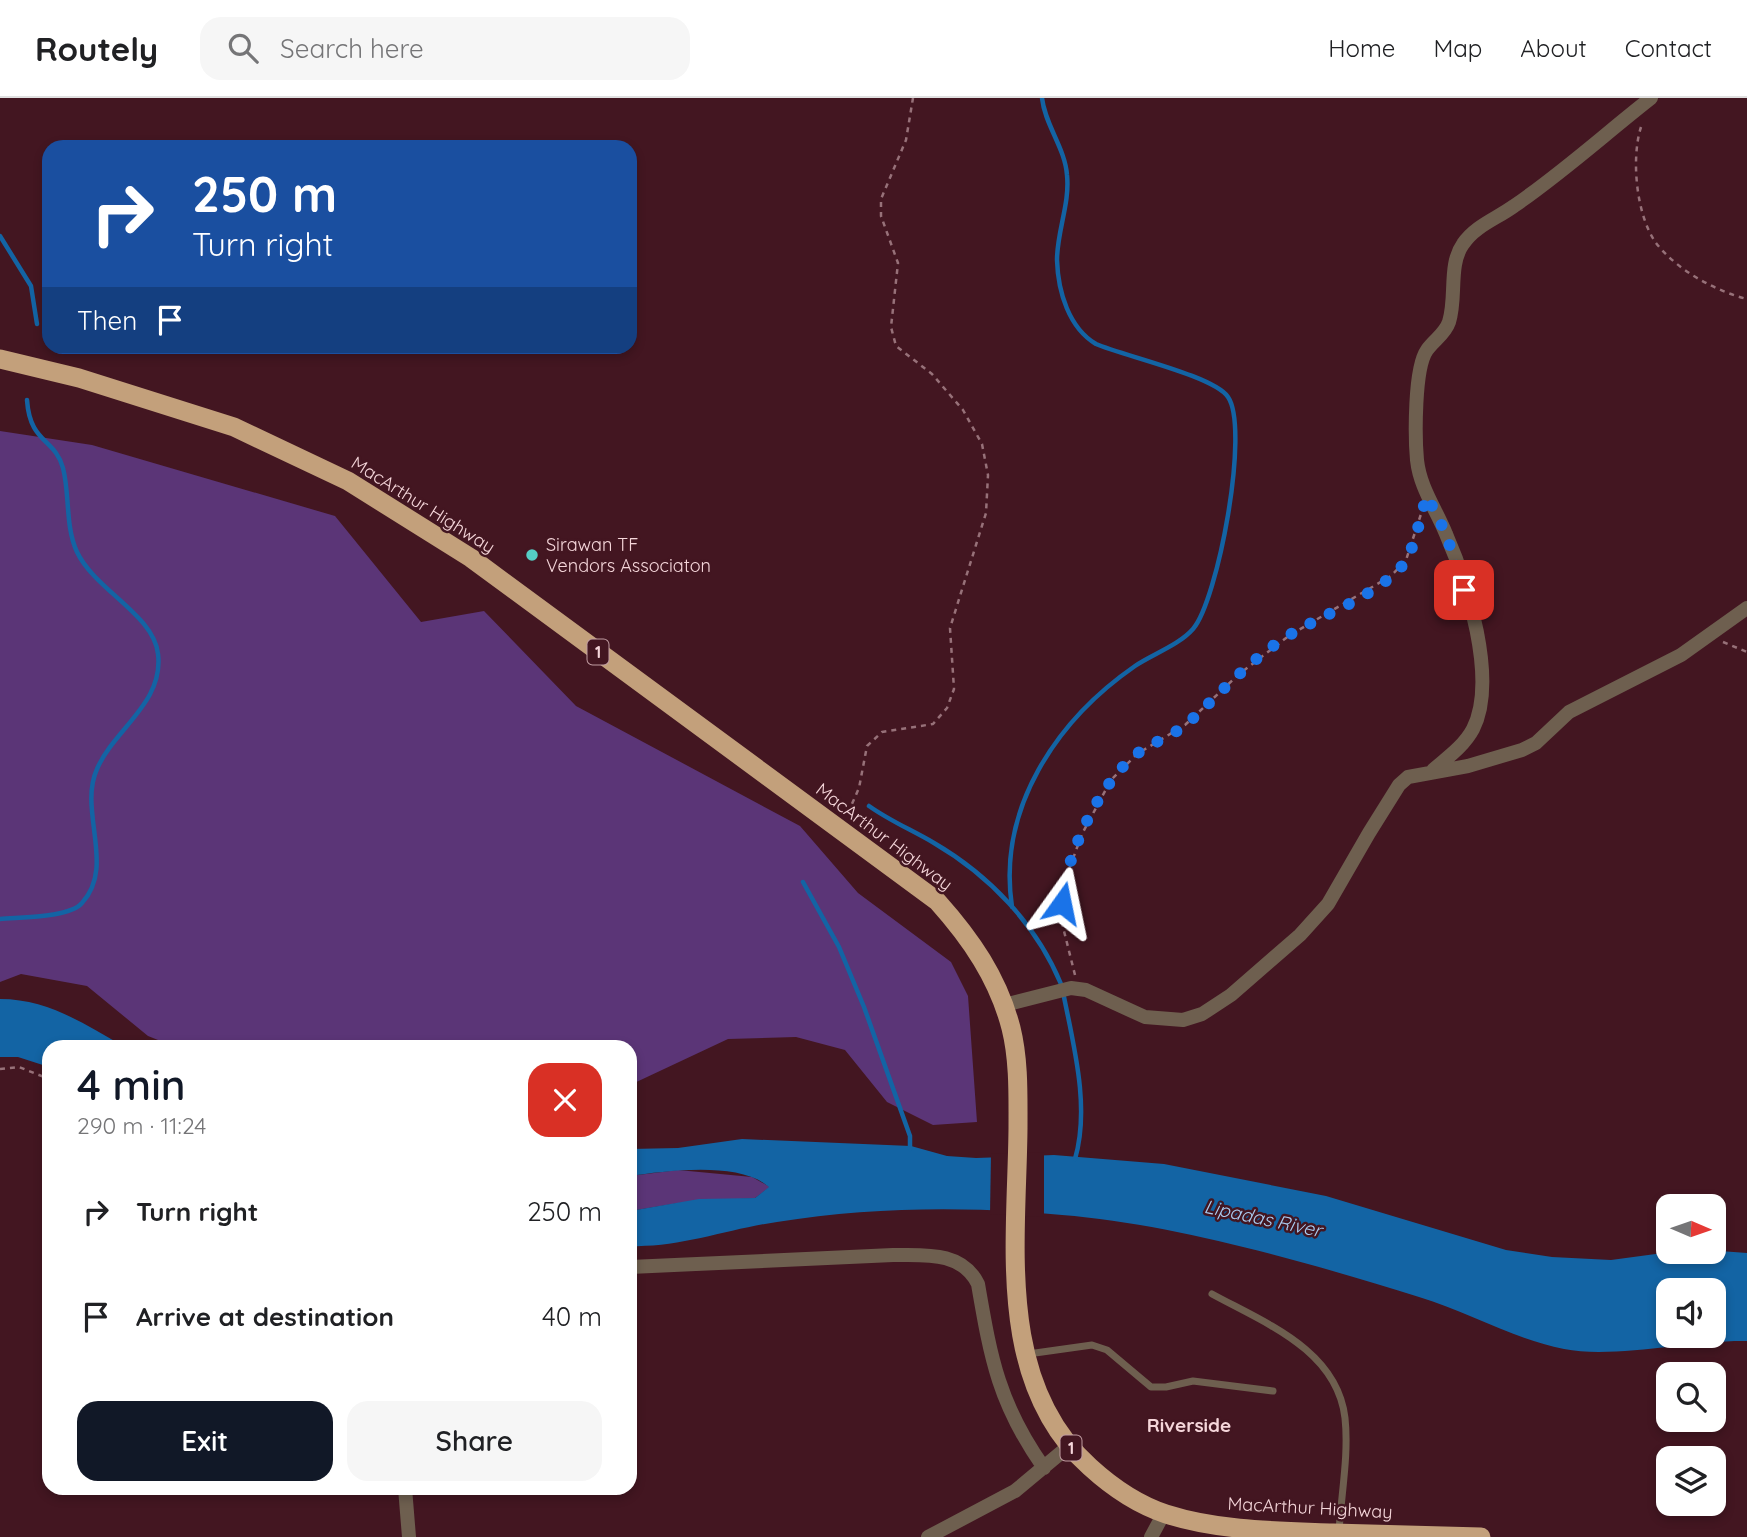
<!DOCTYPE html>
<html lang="en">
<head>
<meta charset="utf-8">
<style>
	body { margin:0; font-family:Quicksand,sans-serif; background:#f6f6f6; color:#202124; height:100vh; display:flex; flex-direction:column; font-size:26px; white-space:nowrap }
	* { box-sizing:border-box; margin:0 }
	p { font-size:23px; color:#757577 }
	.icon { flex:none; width:38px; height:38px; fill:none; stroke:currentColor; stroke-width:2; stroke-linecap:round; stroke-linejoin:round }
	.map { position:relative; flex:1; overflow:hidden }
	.side { position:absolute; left:42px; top:942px; width:595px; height:455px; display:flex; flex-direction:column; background:#fff; border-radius:21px; box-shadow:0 4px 10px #0003 }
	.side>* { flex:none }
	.hud { position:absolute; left:42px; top:42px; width:595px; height:214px; border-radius:21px; box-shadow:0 4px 10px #0003; background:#1a4fa0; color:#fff; overflow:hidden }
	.needle { width:46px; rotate:92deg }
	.tools { position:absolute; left:1656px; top:1096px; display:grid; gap:14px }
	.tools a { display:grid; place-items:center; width:70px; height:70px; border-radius:14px; background:#fff; box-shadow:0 4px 10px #0003; font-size:35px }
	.pin { position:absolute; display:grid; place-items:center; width:60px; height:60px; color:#fff; margin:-30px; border-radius:14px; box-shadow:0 4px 10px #0006 }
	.me { position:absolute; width:77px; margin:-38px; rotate:12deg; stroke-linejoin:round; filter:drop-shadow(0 0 5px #0008) }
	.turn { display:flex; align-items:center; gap:24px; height:147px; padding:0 35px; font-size:32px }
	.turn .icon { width:91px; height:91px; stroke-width:2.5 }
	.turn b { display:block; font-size:49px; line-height:60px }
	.then { display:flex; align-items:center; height:66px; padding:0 35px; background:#0003; gap:14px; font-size:26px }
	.round { display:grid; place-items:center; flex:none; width:74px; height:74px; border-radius:21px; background:#f6f6f6 }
	.headline { display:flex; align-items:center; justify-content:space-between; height:119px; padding:0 35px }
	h1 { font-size:42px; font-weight:600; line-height:52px; color:#111827 }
	.cta { display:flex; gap:14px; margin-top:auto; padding:14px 35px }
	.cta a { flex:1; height:80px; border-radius:21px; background:#111827; color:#fff; font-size:28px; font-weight:600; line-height:80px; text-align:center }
	.cta a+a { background:#f6f6f6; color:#202124 }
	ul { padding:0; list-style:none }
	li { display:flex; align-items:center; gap:21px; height:105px; padding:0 35px }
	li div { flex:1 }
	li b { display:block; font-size:26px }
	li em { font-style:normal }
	header { display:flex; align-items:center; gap:42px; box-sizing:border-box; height:98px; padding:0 35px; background:#fff; border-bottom:2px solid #e0e0e0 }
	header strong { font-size:33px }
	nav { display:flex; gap:38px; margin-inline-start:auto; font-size:24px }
	.search { width:490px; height:63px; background:#f6f6f6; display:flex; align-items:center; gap:18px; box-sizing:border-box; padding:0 24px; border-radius:21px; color:#757577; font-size:26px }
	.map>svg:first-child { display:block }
</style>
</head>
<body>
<header>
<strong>Routely</strong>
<div class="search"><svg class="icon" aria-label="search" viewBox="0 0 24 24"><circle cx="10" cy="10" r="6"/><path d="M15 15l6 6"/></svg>Search here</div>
<nav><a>Home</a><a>Map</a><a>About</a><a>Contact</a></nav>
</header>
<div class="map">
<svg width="1747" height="1439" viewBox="0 0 1747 1439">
	<rect width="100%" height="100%" fill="#431621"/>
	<path fill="#5b3577" d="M0,333l92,14 243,71 86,106 63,-11 92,95 224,120 58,67 93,69 17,34 9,126 -44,3 -46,-23 -42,-52 -49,-13 -68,2 -98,46v-39h-457l-25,-10 -61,-50 -66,-12 -21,8z
		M678,1072l74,7 18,10 -15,11 -76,5 -49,8v-35z"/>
	<path fill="#1364a4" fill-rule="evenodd" d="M0,901c47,0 83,24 123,47h-74v21l-31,-10h-18z
		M742,1041l169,7 36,10 29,2 78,-3 110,9 162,32 180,54 46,7 59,3 52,-7 57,-2 27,2v88c-55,-1 -133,18 -183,8 -51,-10 -95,-37 -145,-52 -109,-34 -244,-73 -357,-82 -95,-9 -191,-8 -285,7 -49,7 -98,26 -147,24v-35l69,-12 56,-1 14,-11c-30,-26 -102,-16 -139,-11v-27l48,-1zM1668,1192h45v45h-45z"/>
	<path fill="#431621" d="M1044,1054v65l-54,-3 1,-60z"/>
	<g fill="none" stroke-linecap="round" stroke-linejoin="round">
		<path stroke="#1364a4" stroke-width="4.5" d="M0,138l31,50 6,38
			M869,708c21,15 43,24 65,37 55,32 102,81 127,141
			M803,784l36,65 25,60 46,129v13
			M1012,809c-15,-99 45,-187 123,-241 18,-12 44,-21 58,-37 25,-29 57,-200 35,-232 -14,-21 -104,-41 -132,-53 -27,-16 -38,-52 -39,-84 0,-29 13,-56 10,-85 -2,-27 -22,-50 -25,-77
			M0,821c20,-2 69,-1 82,-16 34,-37 -4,-92 15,-134 17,-40 67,-66 61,-115 -4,-39 -63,-64 -81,-102 -12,-26 -7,-57 -14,-84 -8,-30 -33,-24 -36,-68
			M1064,899c10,50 26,111 11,162"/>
		<path stroke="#977179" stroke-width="2.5" stroke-dasharray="5 5" stroke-linecap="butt" d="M1641,29c-10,31 -5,88 15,116 21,27 59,48 91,56
			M1723,544l24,10
			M848,715l11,-25 8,-42 15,-14 51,-8 14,-16 7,-19 -4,-61 36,-115 2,-38 -6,-31 -19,-34 -31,-36 -36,-28 -5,-19 7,-64 -17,-47v-17l25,-59 7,-42
			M1075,877l-14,-56 2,-33 19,-52 29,-54 26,-26 48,-29 53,-50 52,-40 101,-59 15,-16 15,-46
			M0,971l19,-2 30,12"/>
		<path stroke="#6e5f4f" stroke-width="7" d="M1212,1196c53,29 125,56 133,124 4,37 -4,77 -6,114
			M1028,1256l64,-9 15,5 44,37h15l27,-6 80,10"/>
		<path stroke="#6e5f4f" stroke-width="14" d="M1433,672c14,-12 31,-24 40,-41 25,-49 -6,-147 -27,-195 -10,-25 -26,-46 -29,-74 -2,-22 -3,-92 10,-110 7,-10 18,-16 22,-28 8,-25 -1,-57 14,-78 12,-18 33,-25 51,-38 47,-32 91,-72 137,-108
			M1004,907l67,-17 15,2 59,27 38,3 19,-6 29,-19 69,-60 28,-31 41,-71 30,-48 9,-8 60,-11 54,-16 14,-7 33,-31 112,-57 66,-47
			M630,1169l263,-12c32,0 69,-4 85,29 13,76 21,120 66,184
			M405,1390l4,49
			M928,1439l87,-46 54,-45
			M1151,1439l13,-24"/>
		<path stroke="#c3a07b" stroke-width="19" d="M0,261l79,19 155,49 114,54 123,77 466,343c34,38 61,77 74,127 8,32 7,67 7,100 -1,114 -23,254 72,339 23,21 46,37 76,47 53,17 112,17 167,19 50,1 99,3 148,4"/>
	</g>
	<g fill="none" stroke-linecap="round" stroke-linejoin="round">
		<path stroke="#1a73e8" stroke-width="12" stroke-dasharray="0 21.6" d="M1062,805c3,-46 38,-122 76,-150 15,-11 35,-17 50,-30 34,-31 65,-67 105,-90 32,-19 91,-41 112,-71 11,-18 15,-46 22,-66l19,38 18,56"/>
	</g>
	<circle fill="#55cec5" stroke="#431621" stroke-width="2.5" cx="532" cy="457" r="7"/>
	<g text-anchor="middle" stroke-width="5" stroke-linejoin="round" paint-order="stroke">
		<g fill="#431621" stroke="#c09ca2" stroke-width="2">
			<rect x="587.5" y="541.5" width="21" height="25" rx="5"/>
			<rect x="1060.5" y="1337.5" width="21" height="25" rx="5"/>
		</g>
		<g font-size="16" font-weight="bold" fill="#f5d6da">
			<text x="598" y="560">1</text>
			<text x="1071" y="1356">1</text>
		</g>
		<g font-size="18" fill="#f5d6da" stroke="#431621">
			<text transform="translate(423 407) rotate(32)" y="6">MacArthur Highway</text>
			<text transform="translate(884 739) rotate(37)" y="6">MacArthur Highway</text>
			<text transform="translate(1310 1410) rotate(3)" y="6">MacArthur Highway</text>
		</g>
		<g font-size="18" fill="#f5d6da" stroke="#431621" text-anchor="start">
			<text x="546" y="453">Sirawan TF<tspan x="546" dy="21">Vendors Associaton</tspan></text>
		</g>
		<g font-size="19" font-style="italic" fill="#aacdf1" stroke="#431621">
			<text transform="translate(1263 1120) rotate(12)" y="7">Lipadas River</text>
		</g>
		<g font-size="19" font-weight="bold" fill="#f5d6da" stroke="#431621">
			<text x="1189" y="1334">Riverside</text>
		</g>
	</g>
</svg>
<div class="tools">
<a><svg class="needle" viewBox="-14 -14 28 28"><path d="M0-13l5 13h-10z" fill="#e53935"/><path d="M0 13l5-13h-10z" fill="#757577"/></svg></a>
<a><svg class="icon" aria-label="sound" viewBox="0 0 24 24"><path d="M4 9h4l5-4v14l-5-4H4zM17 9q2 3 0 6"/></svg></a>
<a><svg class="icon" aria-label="search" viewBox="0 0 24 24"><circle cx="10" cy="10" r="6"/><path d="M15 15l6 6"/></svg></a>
<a><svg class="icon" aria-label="layers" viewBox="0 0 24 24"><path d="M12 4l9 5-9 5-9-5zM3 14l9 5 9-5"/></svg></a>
</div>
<div class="pin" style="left:1464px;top:492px;background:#d93025"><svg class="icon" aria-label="arrive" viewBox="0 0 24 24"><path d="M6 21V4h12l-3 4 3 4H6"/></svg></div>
<svg class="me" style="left:1062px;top:805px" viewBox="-20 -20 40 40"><path d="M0-17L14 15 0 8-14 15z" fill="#1a73e8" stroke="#fff" stroke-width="4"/></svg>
<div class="hud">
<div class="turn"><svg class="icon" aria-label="right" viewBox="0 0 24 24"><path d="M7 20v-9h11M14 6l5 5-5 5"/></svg><div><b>250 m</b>Turn right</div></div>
<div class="then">Then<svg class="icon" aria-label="arrive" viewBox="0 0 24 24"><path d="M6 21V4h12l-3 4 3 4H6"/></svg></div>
</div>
<section class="side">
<div class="headline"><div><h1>4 min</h1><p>290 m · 11:24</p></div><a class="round" style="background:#d93025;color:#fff"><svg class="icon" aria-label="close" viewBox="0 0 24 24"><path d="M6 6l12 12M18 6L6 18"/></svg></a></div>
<ul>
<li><svg class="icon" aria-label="right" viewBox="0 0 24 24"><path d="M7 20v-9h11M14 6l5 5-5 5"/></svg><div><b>Turn right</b></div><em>250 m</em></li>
<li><svg class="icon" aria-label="arrive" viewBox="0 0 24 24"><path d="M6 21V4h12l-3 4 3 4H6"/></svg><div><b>Arrive at destination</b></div><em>40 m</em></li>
</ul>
<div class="cta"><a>Exit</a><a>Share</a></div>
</section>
</div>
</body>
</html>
